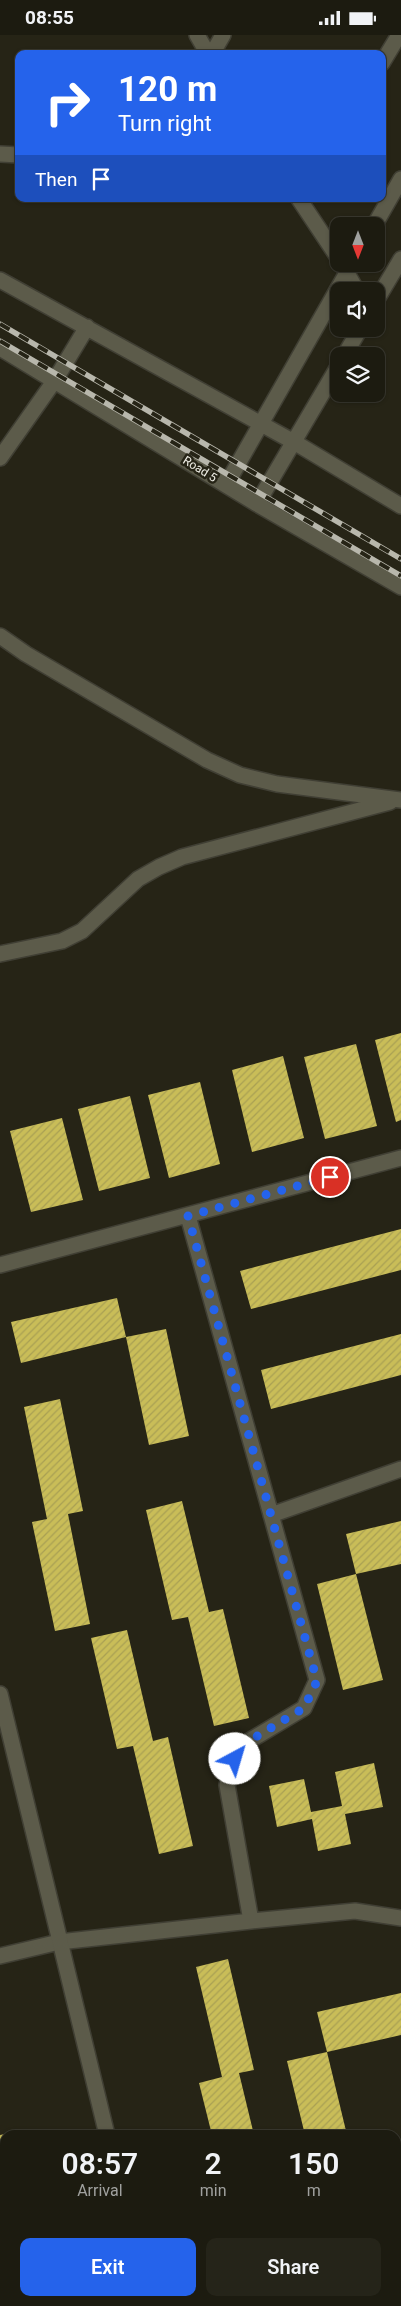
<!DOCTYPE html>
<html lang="en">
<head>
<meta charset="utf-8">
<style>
	body { margin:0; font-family:Roboto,sans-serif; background:#252419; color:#f1f3f6; height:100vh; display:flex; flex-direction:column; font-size:19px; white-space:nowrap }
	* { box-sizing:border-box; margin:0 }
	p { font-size:16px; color:#a0a19f }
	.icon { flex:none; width:28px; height:28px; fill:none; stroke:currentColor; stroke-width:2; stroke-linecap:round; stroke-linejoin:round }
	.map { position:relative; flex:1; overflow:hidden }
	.drawer { position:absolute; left:0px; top:2095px; width:401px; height:176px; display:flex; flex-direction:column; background:#1c1b10; border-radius:15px 15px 0 0; box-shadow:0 1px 4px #0004,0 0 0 1px #3a3930 }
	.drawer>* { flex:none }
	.top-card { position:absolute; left:15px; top:15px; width:371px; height:152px; border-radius:10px; box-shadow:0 1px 4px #0004,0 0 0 1px #3a3930; background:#2563eb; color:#fff; overflow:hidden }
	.needle { width:32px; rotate:180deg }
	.tools { position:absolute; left:330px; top:182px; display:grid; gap:10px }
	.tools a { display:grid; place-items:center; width:55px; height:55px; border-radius:10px; background:#1c1b10; box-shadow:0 1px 4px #0004,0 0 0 1px #3a3930; font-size:25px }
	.pin { position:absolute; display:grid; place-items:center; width:42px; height:42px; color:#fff; margin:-21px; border:2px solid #fff; border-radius:50%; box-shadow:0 1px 5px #0007 }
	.me { position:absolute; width:55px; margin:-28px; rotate:39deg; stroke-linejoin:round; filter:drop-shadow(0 0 4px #0008) }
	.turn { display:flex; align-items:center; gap:18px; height:105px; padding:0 20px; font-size:22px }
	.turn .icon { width:65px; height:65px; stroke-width:2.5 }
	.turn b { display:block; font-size:35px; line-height:42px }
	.then { display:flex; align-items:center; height:48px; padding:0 20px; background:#0003; gap:10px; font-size:19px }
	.eta { display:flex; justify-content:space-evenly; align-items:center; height:85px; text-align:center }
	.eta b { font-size:30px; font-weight:600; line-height:35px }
	.action { display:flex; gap:10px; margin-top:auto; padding:10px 20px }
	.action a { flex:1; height:58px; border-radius:10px; background:#2563eb; color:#fff; font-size:20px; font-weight:600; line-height:58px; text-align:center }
	.action a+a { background:#252419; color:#f1f3f6 }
	.status { display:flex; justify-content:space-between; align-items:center; height:35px; padding:0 25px; background:#1c1b10; direction:ltr }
	.status svg { height:14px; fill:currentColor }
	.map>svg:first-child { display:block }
</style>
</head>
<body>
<div class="status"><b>08:55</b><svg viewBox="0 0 49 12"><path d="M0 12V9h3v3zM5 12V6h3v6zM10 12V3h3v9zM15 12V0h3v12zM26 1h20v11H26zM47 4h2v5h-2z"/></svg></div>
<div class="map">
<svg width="401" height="2271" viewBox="0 0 401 2271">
	<defs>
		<pattern id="building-hatch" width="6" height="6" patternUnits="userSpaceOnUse" patternTransform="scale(1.25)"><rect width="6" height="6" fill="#c9bd58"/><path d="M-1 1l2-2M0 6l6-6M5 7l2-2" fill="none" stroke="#a9a053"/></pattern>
	</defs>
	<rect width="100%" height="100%" fill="#262416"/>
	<path fill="url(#building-hatch)" d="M401,998v87l-5,2 -21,-82z
		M356,1009l21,82 -52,13 -21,-82z
		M283,1021l21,82 -52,14 -20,-82z
		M200,1047l20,82 -51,14 -21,-83z
		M130,1061l20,82 -51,13 -21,-82z
		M62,1083l21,82 -52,12 -21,-81z
		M401,1194v41l-150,39 -11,-38z
		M117,1263l9,39 -105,26 -10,-41z
		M166,1294l23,107 -40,9 -23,-108z
		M401,1299v41l-130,34 -10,-39z
		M60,1364l23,112 -15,3 22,110 -35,7 -23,-109 15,-3 -23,-112z
		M182,1466l27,111 14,-3 26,109 -35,8 -26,-109 -16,3 -26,-110z
		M401,1486v43l-45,10 -10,-40z
		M356,1539l27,106 -40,10 -26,-106z
		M127,1595l26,111 15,-4 25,109 -34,8 -26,-108 -16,3 -26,-111z
		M374,1728l9,44 -38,7 6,30 -33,7 -6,-32 -35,8 -8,-41 35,-7 7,33 31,-6 -7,-34z
		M228,1924l26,111 -15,3 15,62h-42l-13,-52 23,-6 -26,-110z
		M401,1958v42l-74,17 -10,-40z
		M327,2017l20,83h-42l-18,-74z
		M5,2099v41l-5,2v-42z
		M5,2178v88h41l1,5h-43l-4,-16v-76z
		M223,2266h33l1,5h-32z
		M318,2266h32l1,5h-32z"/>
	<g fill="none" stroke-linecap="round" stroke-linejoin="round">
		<defs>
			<path id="minor" d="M197,0l11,19
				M212,19l11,-19
				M382,28l17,-28
				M0,119l19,1
				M299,164l40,60
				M342,229l15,27
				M0,601l26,18 181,106 33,15 37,9 124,16
				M0,919l62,-13 20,-10 56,-52 21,-12 23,-10 208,-55
				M188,1181l129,464 -13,28 -55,33 -14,18 -8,26 24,136
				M0,1230l401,-107
				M271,1480l130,-46
				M0,1921l59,-14 192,-21 104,-10 46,7"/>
			<path id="tertiary" d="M374,191l27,-47
				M0,245l294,162 107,64
				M376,266l25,-42
				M0,313l257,156 144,83
				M344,321l16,-27
				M0,423l55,-78 32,-53
				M226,450l126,-221
				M257,469l82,-139
				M0,1659l107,441
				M149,2266l2,5"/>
		</defs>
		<use href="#minor" stroke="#403f34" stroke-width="18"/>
		<use href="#tertiary" stroke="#403f34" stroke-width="18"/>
		<use href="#minor" stroke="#5c5b4a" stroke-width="15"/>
		<use href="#tertiary" stroke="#5c5b4a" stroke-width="15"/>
		<defs>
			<path id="rail" d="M0,289l401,235
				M0,306l401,235"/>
		</defs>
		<use href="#rail" stroke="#b8b7ac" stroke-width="5.5"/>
		<use href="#rail" stroke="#262416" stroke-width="4" stroke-dasharray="11" stroke-linecap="butt"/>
	</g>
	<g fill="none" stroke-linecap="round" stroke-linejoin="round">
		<path stroke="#2563eb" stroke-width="9" stroke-dasharray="0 16.2" d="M235,1724l14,-18 55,-33 13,-27 -129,-465 142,-39"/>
	</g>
	<g text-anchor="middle" stroke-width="5" stroke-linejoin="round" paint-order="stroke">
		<g font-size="12" fill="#f0efe6" stroke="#262416">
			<text transform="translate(200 434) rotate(32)" y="4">Road 5</text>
		</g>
	</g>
</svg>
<div class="tools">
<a><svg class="needle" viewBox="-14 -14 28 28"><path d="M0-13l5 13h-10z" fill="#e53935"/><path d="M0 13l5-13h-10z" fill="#a0a19f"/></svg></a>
<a><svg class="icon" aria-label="sound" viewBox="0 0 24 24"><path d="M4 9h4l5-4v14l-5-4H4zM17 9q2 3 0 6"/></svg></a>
<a><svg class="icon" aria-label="layers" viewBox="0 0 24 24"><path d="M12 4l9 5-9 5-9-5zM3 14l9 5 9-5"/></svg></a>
</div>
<div class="pin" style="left:330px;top:1142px;background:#d93025"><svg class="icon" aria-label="arrive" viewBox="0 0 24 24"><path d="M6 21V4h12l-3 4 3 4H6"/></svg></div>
<svg class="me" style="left:235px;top:1724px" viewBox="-20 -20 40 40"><circle r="19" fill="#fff"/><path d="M0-13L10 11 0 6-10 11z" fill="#2563eb"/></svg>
<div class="top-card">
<div class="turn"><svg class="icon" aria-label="right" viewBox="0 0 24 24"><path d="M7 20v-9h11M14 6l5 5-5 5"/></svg><div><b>120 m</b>Turn right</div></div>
<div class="then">Then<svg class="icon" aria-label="arrive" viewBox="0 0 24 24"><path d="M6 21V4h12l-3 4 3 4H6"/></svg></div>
</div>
<section class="drawer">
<div class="eta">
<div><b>08:57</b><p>Arrival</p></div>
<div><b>2</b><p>min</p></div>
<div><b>150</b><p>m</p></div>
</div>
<div class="action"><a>Exit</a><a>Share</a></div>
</section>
</div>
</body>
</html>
